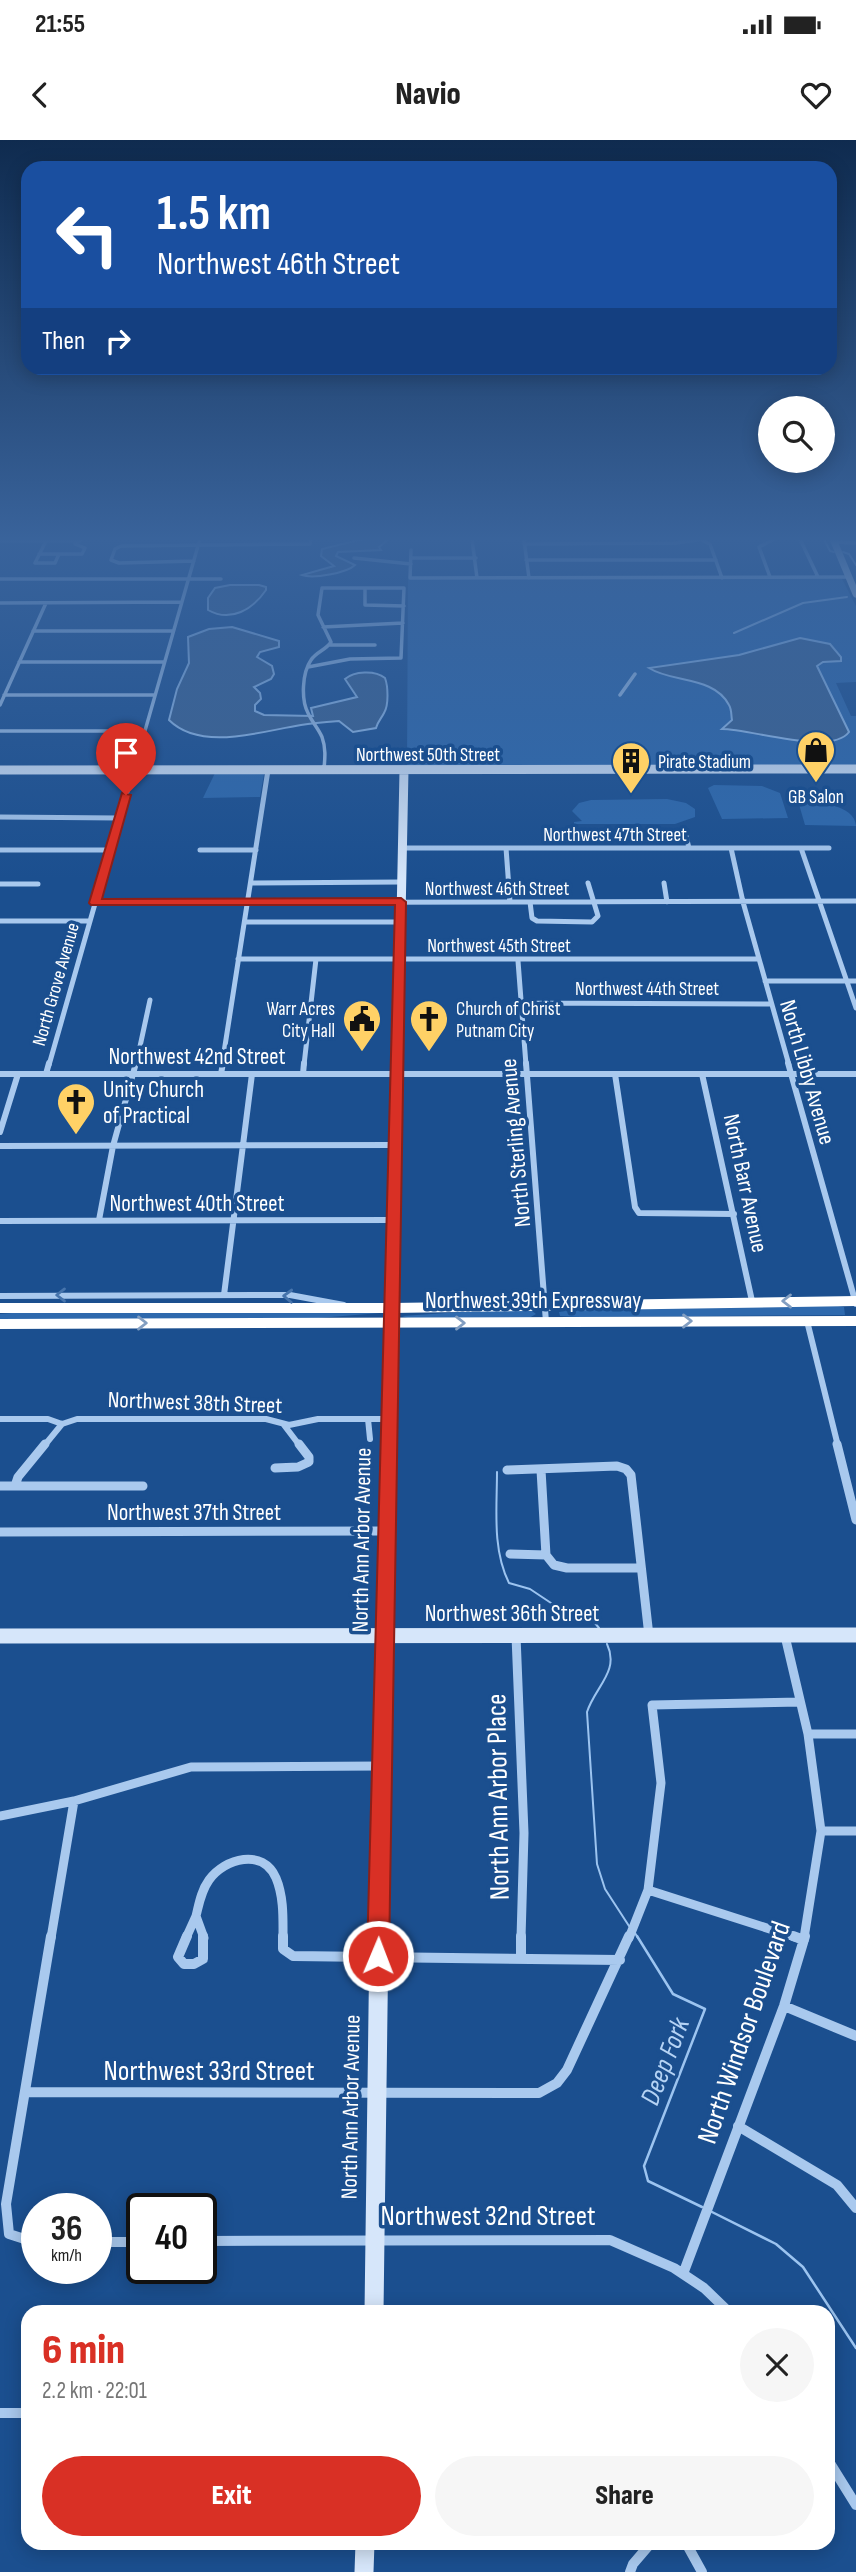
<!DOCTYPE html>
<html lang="en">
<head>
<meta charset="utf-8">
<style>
	body { margin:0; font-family:"Sofia Sans Condensed",sans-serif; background:#f6f6f6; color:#222; height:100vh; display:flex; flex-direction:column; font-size:26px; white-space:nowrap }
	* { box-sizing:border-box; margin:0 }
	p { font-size:23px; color:#767676 }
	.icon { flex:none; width:38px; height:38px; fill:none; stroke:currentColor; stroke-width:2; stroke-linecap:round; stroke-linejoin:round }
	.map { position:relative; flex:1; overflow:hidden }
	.sheet { position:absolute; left:21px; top:2165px; width:814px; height:245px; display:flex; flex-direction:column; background:#fff; border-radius:21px; box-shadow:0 4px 18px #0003 }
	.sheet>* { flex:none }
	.guide { position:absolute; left:21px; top:21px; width:816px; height:214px; border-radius:21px; box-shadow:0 4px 18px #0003; background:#1a4fa0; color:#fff; overflow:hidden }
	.tools { position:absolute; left:758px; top:256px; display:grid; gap:14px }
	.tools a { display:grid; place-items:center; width:77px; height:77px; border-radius:50%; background:#fff; box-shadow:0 4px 18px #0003; font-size:35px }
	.speed { position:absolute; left:21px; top:2053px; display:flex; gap:14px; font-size:35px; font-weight:700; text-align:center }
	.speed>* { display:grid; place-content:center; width:91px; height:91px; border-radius:50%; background:#fff; box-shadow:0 4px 18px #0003; line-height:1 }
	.speed small { font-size:18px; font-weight:400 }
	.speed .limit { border:4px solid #111; border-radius:10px; background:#fff; color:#111 }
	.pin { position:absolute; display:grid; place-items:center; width:60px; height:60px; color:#fff; margin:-72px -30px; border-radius:50% 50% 50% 0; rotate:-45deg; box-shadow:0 0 7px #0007 }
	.pin .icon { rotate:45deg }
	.me { position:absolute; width:77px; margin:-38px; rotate:1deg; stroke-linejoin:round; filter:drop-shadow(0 0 5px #0008) }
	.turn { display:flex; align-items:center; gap:24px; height:147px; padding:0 21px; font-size:32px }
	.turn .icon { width:91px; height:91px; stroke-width:2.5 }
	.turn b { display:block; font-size:49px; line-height:60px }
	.then { display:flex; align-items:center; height:66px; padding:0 21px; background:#0003; gap:14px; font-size:26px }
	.round { display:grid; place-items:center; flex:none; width:74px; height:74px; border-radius:37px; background:#f6f6f6 }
	.headline { display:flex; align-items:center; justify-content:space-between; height:119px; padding:0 21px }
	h1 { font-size:42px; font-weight:800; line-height:52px; color:#d93025 }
	.button { display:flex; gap:14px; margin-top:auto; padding:14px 21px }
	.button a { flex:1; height:80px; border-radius:42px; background:#d93025; color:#fff; font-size:28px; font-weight:800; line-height:80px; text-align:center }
	.button a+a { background:#f6f6f6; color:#222 }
	.status { display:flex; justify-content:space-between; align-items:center; height:49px; padding:0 35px; background:#fff; direction:ltr }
	.status svg { height:19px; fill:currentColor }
	header { display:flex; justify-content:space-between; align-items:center; height:91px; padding:0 21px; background:#fff; font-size:32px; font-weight:800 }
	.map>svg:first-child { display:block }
</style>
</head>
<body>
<div class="status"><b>21:55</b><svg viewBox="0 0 49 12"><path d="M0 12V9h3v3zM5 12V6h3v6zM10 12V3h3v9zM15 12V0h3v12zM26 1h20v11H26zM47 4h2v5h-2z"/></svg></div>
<header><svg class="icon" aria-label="back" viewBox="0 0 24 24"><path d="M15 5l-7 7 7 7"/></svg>Navio<svg class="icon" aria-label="heart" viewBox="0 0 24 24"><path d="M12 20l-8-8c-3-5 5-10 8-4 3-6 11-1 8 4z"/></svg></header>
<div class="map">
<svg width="856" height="2432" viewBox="0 0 856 2432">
	<rect width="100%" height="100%" fill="#1b4f8f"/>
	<path fill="#2e69ad" d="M408,439h434l14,27v76l-20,1 15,33h5v50h-449z
		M215,633l49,1 -4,23 -57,1z
		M714,645l48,1 18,7 8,25 -66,1 -14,-31z
		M667,659l19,4 9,6v8l-20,7h-101v-2l8,-1 -10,-10 7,-8 12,-3z
		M798,661c16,0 57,3 58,25l-51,-1z
		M833,1165l11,2 1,8 -268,2 -17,-1 -1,-4 8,-3z
		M372,1171l8,2 -74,6h-306v-5l24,-2z
		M476,1171h56l4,3 -7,4 -118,1 -9,-3z"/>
	<path fill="#3c6290" stroke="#9cc4f0" stroke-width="2" d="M363,399h26l-10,8 2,3 -43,2 -2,4 19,9c-8,8 -42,14 -53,10l32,-9 -13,-10 1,-7z
		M259,445l7,2v3c-13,19 -35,33 -58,20v-12l7,-10 15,-3z
		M232,487l47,14v6l-19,5 -3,5 15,9 2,8 -3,5 -17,8 6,6 1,6 -6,6v6l9,4 49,1 -2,-8 46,-11 -12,-18c9,-8 30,-9 40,-1 3,8 4,27 -1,35 -3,6 -6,8 -8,15l-23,4 -14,-11c-13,1 -26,2 -38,4 -39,6 -100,27 -132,-5l8,-31 12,-26 -1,-26 21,-8z
		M800,498l30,6 11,13v4l-18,1 -6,4 32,66c-18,24 -98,-3 -127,-3l10,-9c-1,-4 0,-10 -3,-15 -15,-29 -57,-22 -80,-37l90,-13z"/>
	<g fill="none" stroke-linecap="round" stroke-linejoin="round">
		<path stroke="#9cc4f0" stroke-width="2" d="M824,399l6,12 4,1
			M843,412l6,2 7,11
			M734,493l69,-30 44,-6
			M497,1332c0,36 -5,77 12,111l21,6 24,16 32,7 13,16
			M607,1504c13,27 -12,43 -20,68l10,152 8,25 24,37
			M635,1793l3,5"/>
		<path stroke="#9cc4f0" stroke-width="2.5" d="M637,1796l36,58 32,15 -61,157 4,15 54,26
			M710,2071l66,33 27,23 53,81"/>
		<path stroke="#a9c9ee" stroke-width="3.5" d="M1,399l-1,2h77
			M472,399l5,39
			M800,399l18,38
			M524,400l5,38
			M701,400l9,4 12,34
			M46,401l-11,22h20l4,-9
			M835,402l21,1
			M524,404l152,-1 28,-4
			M411,410l-1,28 438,-1
			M39,414h43l3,-6 -10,-4 7,-5
			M354,418l57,6
			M411,418h65
			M526,420h190
			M194,421l-75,2 -8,-3 4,-11 6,-3 189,-2 1,-5
			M770,437l-11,-30 15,-8
			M0,439h221
			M365,448v17l39,1
			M0,463l181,-1
			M323,487l80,-4
			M33,491h140
			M330,505h45
			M19,522h145
			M308,527l42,-8 51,-1 3,-70h-82l-4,27 13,27c-5,8 -15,10 -20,18 -9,13 -10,40 -3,53 4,9 10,15 14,24 4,11 3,21 2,32
			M4,555h151
			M620,555l15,-21
			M0,565l46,-102
			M0,591h145
			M134,629l66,-230"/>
		<path stroke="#a9c9ee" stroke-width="5" d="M324,630v-3
			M0,677l119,1
			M685,692l4,16
			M402,708h427
			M506,708l4,54
			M731,708l12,54 46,163
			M801,708l55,160
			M0,710h110
			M200,710h56
			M251,743l150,-1
			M664,743l3,19
			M0,744h38
			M530,762l2,16 5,3 55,1 6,-6 -10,-33
			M95,763l761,-2
			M0,781h90
			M245,782h155
			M238,819h521
			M518,821l8,104
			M765,841h91
			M522,863l249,1
			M49,925l85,-298
			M136,925l14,-65
			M222,925l46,-295
			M304,925l12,-106"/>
		<path stroke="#a9c9ee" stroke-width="6" d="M526,923l20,259
			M788,923l68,241
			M0,934h856
			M46,934l3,-11
			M221,934l2,-11
			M303,934l1,-11
			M615,934l20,133 4,6 95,1
			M702,934l50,227
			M0,992l18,-58
			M0,1006l395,-1
			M99,1080l14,-74 23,-83
			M0,1081l394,-1
			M224,1155l28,-221
			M0,1156l290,-1 54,10
			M807,1181l31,125
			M0,1279h48l14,5 15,-5h189l23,6 29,-6h72
			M368,1279l2,20
			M284,1285l16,21
			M44,1306l18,-22"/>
		<path stroke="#a9c9ee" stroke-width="9" d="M45,1304l-27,33 -3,9h128
			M837,1304l19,76
			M275,1328l23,-1 11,-5v-5l-10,-13
			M507,1330l110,-4 9,3 5,6 18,161
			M541,1330l5,85
			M0,1346h15
			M0,1392l387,-1
			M510,1414l36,1
			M546,1415l8,10 13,3h74
			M516,1496l8,197 -3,105
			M785,1496l23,98 13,97 -17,107
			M808,1594h48
			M0,1676l74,-15 117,-34 190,-1
			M821,1691h35
			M648,1750l150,48
			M196,1776l8,22
			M196,1776c3,-12 5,-25 13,-36 16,-22 54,-32 67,-2 8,19 7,41 7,60
			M51,1798l23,-137
			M186,1798l10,-22
			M629,1798l19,-48 13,-107 -9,-78 148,-3"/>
		<path stroke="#a9c9ee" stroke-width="10" d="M187,1796l-9,21 6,7h10l9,-5v-23
			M283,1796v13l10,7 327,4
			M521,1796v21
			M793,1796l11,4
			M784,1866l72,30
			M25,1952l514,1 18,-10 10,-13 62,-134
			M738,1986l99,59 19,23
			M201,2101l409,-1 64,28 30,20 25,24
			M96,2102h46
			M37,2103l-28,-9 -3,-30 45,-268
			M683,2134l101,-268 21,-70
			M0,2273h28
			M828,2320l28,45
			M686,2403l16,29
			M630,2432l3,-8 18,-21"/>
		<path stroke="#d6e6fa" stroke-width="7" d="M833,399l23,55"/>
		<path stroke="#d6e6fa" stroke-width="9" d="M0,630l856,-1
			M398,925l6,-295"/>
		<path stroke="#d6e6fa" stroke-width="11" d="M390,1306l8,-383"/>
		<path stroke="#d6e6fa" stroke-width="15" d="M0,1496l856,-1
			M379,1798l11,-494"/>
		<path stroke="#d6e6fa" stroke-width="19" d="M374,2172l5,-376
			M364,2432l1,-29"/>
		<path fill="#fff" fill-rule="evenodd" d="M856,1156v10l-464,7h-392v-10h392z
			M856,1176v10l-856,3v-10z"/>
	</g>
	<defs><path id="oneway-chevron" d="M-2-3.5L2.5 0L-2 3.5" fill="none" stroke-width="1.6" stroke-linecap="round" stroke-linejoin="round" transform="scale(1.75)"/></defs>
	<g stroke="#4674ac">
		<use href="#oneway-chevron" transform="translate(61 1155) rotate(180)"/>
		<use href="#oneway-chevron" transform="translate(288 1156) rotate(-178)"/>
	</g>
	<g stroke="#829ec1">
		<use href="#oneway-chevron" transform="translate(787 1161) rotate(180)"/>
		<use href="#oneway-chevron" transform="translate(687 1181)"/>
		<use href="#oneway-chevron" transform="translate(142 1183)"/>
		<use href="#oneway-chevron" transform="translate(460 1183)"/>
	</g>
	<linearGradient id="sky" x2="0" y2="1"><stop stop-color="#0f2b4f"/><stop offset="0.54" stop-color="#39639b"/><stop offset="1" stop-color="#39639b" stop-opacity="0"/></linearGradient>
	<rect width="856" height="739" fill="url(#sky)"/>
	<path fill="#d93025" stroke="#8d1f18" stroke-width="2" d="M122,653l9,2 -29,104 299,-1 5,4 -17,1054 -3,7 -8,3 -8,-3 -3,-7 28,-1051h-304l-2,-2z"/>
	<defs>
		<symbol id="shop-pin" viewBox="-11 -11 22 30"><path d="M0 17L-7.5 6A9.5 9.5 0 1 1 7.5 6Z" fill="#ffd166" stroke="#1b4f8f"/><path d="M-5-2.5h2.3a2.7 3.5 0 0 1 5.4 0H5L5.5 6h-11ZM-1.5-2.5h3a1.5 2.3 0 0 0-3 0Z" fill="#111"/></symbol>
		<symbol id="building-pin" viewBox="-11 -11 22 30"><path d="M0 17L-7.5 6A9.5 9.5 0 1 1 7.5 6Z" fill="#ffd166" stroke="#1b4f8f"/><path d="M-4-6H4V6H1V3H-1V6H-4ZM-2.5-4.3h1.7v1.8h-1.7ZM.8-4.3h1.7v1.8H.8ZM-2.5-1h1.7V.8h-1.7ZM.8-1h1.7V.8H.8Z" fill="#111"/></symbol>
		<symbol id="civic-pin" viewBox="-11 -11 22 30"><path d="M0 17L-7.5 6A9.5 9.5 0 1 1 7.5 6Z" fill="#ffd166" stroke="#1b4f8f"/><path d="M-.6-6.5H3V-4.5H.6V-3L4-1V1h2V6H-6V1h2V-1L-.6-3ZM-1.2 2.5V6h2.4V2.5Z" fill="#111"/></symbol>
		<symbol id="church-pin" viewBox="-11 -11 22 30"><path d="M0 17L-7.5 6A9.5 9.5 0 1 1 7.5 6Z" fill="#ffd166" stroke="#1b4f8f"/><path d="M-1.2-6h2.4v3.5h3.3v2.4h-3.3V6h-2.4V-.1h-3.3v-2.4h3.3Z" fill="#111"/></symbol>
	</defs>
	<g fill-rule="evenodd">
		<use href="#shop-pin" x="794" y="588" width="44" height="60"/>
		<use href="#building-pin" x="609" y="599" width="44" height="60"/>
		<use href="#civic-pin" x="340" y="857" width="44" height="60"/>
		<use href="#church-pin" x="407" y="857" width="44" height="60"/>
		<use href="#church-pin" x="54" y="940" width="44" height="60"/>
	</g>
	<g text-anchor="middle" stroke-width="7" stroke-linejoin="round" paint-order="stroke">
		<g font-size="19" fill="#fff" stroke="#1b4f8f">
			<text x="428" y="621">Northwest 50th Street</text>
			<text x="615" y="701">Northwest 47th Street</text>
			<text x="497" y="755">Northwest 46th Street</text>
			<text x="499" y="812">Northwest 45th Street</text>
			<text transform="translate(55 844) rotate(-74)" y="7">North Grove Avenue</text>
			<text x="647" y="855">Northwest 44th Street</text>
		</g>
		<g font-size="19" fill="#fff" stroke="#1b4f8f" text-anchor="start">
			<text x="658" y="628">Pirate Stadium</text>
			<text x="816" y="663" text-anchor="middle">GB Salon</text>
			<text x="335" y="875" text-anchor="end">Warr Acres<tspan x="335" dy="22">City Hall</tspan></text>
			<text x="456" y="875">Church of Christ<tspan x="456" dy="22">Putnam City</tspan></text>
		</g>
		<g font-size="23" fill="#fff" stroke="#1b4f8f">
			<text x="197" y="924">Northwest 42nd Street</text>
			<text transform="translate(808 932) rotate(74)" y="8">North Libby Avenue</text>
			<text transform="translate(515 1003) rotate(-95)" y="8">North Sterling Avenue</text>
			<text transform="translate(746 1043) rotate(78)" y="8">North Barr Avenue</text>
			<text x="197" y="1071">Northwest 40th Street</text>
			<text x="533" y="1168">Northwest 39th Expressway</text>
			<text transform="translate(195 1262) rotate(2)" y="8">Northwest 38th Street</text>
			<text x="194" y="1380">Northwest 37th Street</text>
			<text transform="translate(361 1400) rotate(-89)" y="8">North Ann Arbor Avenue</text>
			<text x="512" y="1481">Northwest 36th Street</text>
			<text transform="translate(350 1967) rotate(-89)" y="8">North Ann Arbor Avenue</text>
		</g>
		<g font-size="23" fill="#fff" stroke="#1b4f8f" text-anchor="start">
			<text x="103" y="957">Unity Church<tspan x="103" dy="26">of Practical</tspan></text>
		</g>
		<g font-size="28" fill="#fff" stroke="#1b4f8f">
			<text transform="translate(497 1657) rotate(-91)" y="10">North Ann Arbor Place</text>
			<text transform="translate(743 1892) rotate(-71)" y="10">North Windsor Boulevard</text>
			<text x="209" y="1940">Northwest 33rd Street</text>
			<text x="488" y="2085">Northwest 32nd Street</text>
		</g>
		<g font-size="28" font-style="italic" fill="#b5d3f5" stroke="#1b4f8f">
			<text transform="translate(664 1921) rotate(-69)" y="10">Deep Fork</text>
		</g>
	</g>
</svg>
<div class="tools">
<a><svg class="icon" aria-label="search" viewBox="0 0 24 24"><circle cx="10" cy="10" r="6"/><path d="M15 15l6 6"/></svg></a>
</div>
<div class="speed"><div>36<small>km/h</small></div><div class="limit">40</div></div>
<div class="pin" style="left:126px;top:655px;background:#d93025"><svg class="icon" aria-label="arrive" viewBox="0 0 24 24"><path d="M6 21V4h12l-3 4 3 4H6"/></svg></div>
<svg class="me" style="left:378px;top:1816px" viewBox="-20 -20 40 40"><circle r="17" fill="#d93025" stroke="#fff" stroke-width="3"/><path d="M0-11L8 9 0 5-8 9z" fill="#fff"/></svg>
<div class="guide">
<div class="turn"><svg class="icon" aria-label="left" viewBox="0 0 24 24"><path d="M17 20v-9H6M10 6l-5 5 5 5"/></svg><div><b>1.5 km</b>Northwest 46th Street</div></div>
<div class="then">Then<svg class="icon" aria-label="right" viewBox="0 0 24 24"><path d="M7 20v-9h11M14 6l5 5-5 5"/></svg></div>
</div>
<section class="sheet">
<div class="headline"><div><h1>6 min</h1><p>2.2 km · 22:01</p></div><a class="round"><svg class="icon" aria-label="close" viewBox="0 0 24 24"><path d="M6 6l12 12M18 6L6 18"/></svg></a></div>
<div class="button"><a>Exit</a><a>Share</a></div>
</section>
</div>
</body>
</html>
